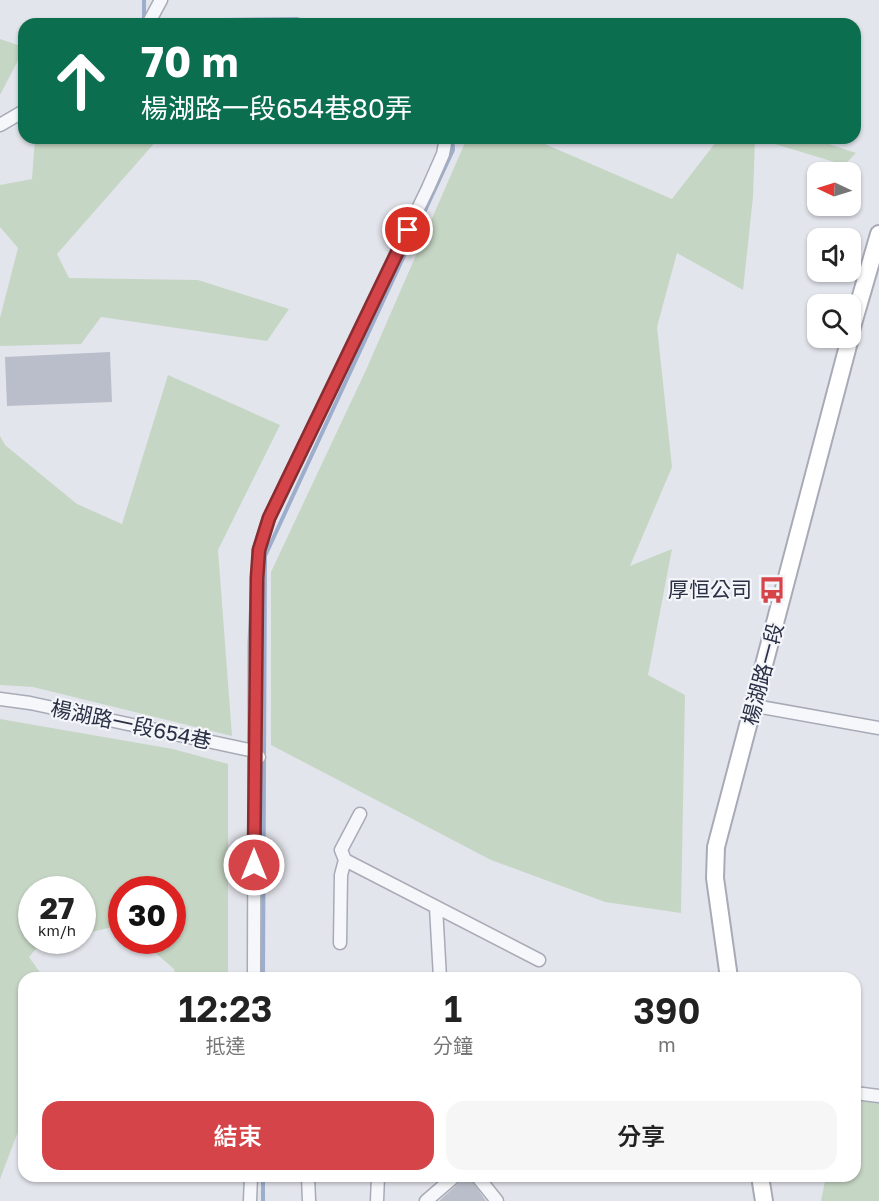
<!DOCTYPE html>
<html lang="zh-TW">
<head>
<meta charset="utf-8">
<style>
	body { margin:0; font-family:"Golos Text","Noto Sans TC",sans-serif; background:#f6f6f6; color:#222; height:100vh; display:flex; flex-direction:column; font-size:22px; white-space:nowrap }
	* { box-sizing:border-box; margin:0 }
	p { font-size:20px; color:#767676 }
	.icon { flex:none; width:33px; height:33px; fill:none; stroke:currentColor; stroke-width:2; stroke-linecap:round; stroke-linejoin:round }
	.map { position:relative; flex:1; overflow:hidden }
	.side { position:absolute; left:18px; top:972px; width:843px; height:210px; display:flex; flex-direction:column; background:#fff; border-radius:18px; box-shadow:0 2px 4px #0004 }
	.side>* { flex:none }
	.guide { position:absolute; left:18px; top:18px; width:843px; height:126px; border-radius:18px; box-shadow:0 2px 4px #0004; background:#0b6e4f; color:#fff; overflow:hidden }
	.needle { width:39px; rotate:274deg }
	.tools { position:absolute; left:807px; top:162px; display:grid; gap:12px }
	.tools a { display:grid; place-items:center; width:54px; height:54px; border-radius:12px; background:#fff; box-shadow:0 2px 4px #0004; font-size:30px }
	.speed { position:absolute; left:18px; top:876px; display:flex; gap:12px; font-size:30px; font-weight:700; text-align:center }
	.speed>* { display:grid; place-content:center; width:78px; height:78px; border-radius:50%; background:#fff; box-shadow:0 2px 4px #0004; line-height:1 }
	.speed small { font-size:15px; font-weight:400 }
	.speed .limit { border:9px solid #d22; background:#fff; color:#111 }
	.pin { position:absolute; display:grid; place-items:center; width:51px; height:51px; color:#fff; margin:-26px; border:3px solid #fff; border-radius:50%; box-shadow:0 2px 6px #0007 }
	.me { position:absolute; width:66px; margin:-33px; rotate:0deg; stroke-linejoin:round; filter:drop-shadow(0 0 4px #0008) }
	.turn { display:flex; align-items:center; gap:21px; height:126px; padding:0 24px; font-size:27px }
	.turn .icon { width:78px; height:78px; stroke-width:2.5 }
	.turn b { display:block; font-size:42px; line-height:51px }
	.eta { display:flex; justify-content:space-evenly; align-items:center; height:102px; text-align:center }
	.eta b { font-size:36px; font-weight:600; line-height:42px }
	.action { display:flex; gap:12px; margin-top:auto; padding:12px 24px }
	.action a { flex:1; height:69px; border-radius:18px; background:#d54449; color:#fff; font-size:24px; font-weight:600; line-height:69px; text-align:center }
	.action a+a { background:#f6f6f6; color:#222 }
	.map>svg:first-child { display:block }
</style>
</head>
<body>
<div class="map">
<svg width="879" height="1201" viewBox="0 0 879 1201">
	<rect width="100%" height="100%" fill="#e3e5ec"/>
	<path fill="#c6d6c4" d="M0,39l24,8v2l-24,46z
		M35,138h136l-13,1 -101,115 12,24 129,2 91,29 -22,32 -166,-24 -20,27 -81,2v-28l18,-70 -18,-21v-42l32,-6z
		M467,138h64l141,61 47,-61h36l-2,59 -10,93 -66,-37 -20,74 15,140 -42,99 42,-17 -24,126 37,20 -4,218 -76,-11 -114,-42 -220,-115v-173l95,-202z
		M755,138h56l45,15 -12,12z
		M168,375l112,50 -62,125 14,186 -199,-49 -33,-2v-249l5,9 72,59 45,20z
		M0,719l173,30 55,15v214h-52l-2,-9 -32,-28 30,-1v-50h-50l-1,35 -38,9 -1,-44h-50v50l20,1 -11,2 -12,14 15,21h-20v138l-24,63z
		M879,1099v102h-58l5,-25h29v-75z"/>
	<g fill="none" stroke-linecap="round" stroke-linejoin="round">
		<path stroke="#9daecd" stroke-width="4" d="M144,0v23
			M152,21l145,-2 14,5
			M263,978l2,-422 188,-406 -1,-12
			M263,1176v25"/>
	</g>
	<path fill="#babeca" d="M110,352l2,50 -105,4 -2,-49z
		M469,1176l17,25h-47l22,-20z"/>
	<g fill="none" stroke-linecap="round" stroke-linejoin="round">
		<defs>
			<path id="street" d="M148,24l13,-24
				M0,125l24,-14
				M0,699l30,4 224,48 5,6
				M755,706l124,22
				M360,814l-19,36 4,10 194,100
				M436,907l4,71
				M340,943l1,-68 4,-15
				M254,978l1,-335 4,-93 10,-32 159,-330 15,-34 3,-16
				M855,1093l24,3
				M308,1176l1,25
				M477,1176l20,25
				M250,1201l1,-25
				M377,1201l1,-25
				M426,1201l29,-25"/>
			<path id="secondary" d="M850,334l29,-100
				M729,978l-14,-100 1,-31 134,-509
				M760,1176l4,25"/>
		</defs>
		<use href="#street" stroke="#a8abb7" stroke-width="15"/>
		<use href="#secondary" stroke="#a8abb7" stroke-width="20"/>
		<use href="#street" stroke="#f6f7fa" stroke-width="12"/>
		<use href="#secondary" stroke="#fff" stroke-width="16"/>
	</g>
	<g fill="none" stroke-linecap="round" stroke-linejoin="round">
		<defs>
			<path id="route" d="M254,865l3,-287 2,-28 10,-32 139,-288"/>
		</defs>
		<use href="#route" stroke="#8a2c2f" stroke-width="15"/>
		<use href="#route" stroke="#d54449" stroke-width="10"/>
	</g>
	<defs>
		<symbol id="bus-bare" viewBox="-9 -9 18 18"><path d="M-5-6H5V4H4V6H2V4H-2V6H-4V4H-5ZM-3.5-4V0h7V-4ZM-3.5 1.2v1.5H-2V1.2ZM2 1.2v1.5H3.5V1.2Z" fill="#d54449" stroke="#f3f5f9" stroke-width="2.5" paint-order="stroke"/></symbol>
	</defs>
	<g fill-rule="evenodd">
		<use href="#bus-bare" x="753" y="571" width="38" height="38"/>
	</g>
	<g text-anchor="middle" stroke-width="4.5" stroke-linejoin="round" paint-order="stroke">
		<g font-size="21" fill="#2a3045" stroke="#f3f5f9" text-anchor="end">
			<text x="752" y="597">厚恒公司</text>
		</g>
		<g font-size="21" fill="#2a3045" stroke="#f3f5f9">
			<text transform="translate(763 674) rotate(-75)" y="7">楊湖路一段</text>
			<text transform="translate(131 725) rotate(12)" y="7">楊湖路一段654巷</text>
		</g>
	</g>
</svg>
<div class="tools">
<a><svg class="needle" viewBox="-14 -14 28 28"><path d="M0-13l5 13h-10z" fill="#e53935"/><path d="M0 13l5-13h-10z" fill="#767676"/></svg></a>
<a><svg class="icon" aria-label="sound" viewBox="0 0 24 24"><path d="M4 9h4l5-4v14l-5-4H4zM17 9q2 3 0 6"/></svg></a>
<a><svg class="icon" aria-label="search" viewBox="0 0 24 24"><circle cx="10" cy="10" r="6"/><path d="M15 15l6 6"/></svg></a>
</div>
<div class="speed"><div>27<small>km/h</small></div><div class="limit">30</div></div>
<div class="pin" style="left:408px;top:230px;background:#d93025"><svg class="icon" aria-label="arrive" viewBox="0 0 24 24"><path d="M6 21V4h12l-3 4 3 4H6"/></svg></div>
<svg class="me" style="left:254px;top:865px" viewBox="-20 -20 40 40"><circle r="17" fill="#d54449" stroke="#fff" stroke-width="3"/><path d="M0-11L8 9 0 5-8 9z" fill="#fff"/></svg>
<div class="guide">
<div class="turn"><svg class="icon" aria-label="ahead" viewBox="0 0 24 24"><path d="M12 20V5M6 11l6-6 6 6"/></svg><div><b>70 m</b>楊湖路一段654巷80弄</div></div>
</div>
<section class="side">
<div class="eta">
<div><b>12:23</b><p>抵達</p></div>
<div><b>1</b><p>分鐘</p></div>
<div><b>390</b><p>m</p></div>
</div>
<div class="action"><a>結束</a><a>分享</a></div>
</section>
</div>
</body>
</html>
